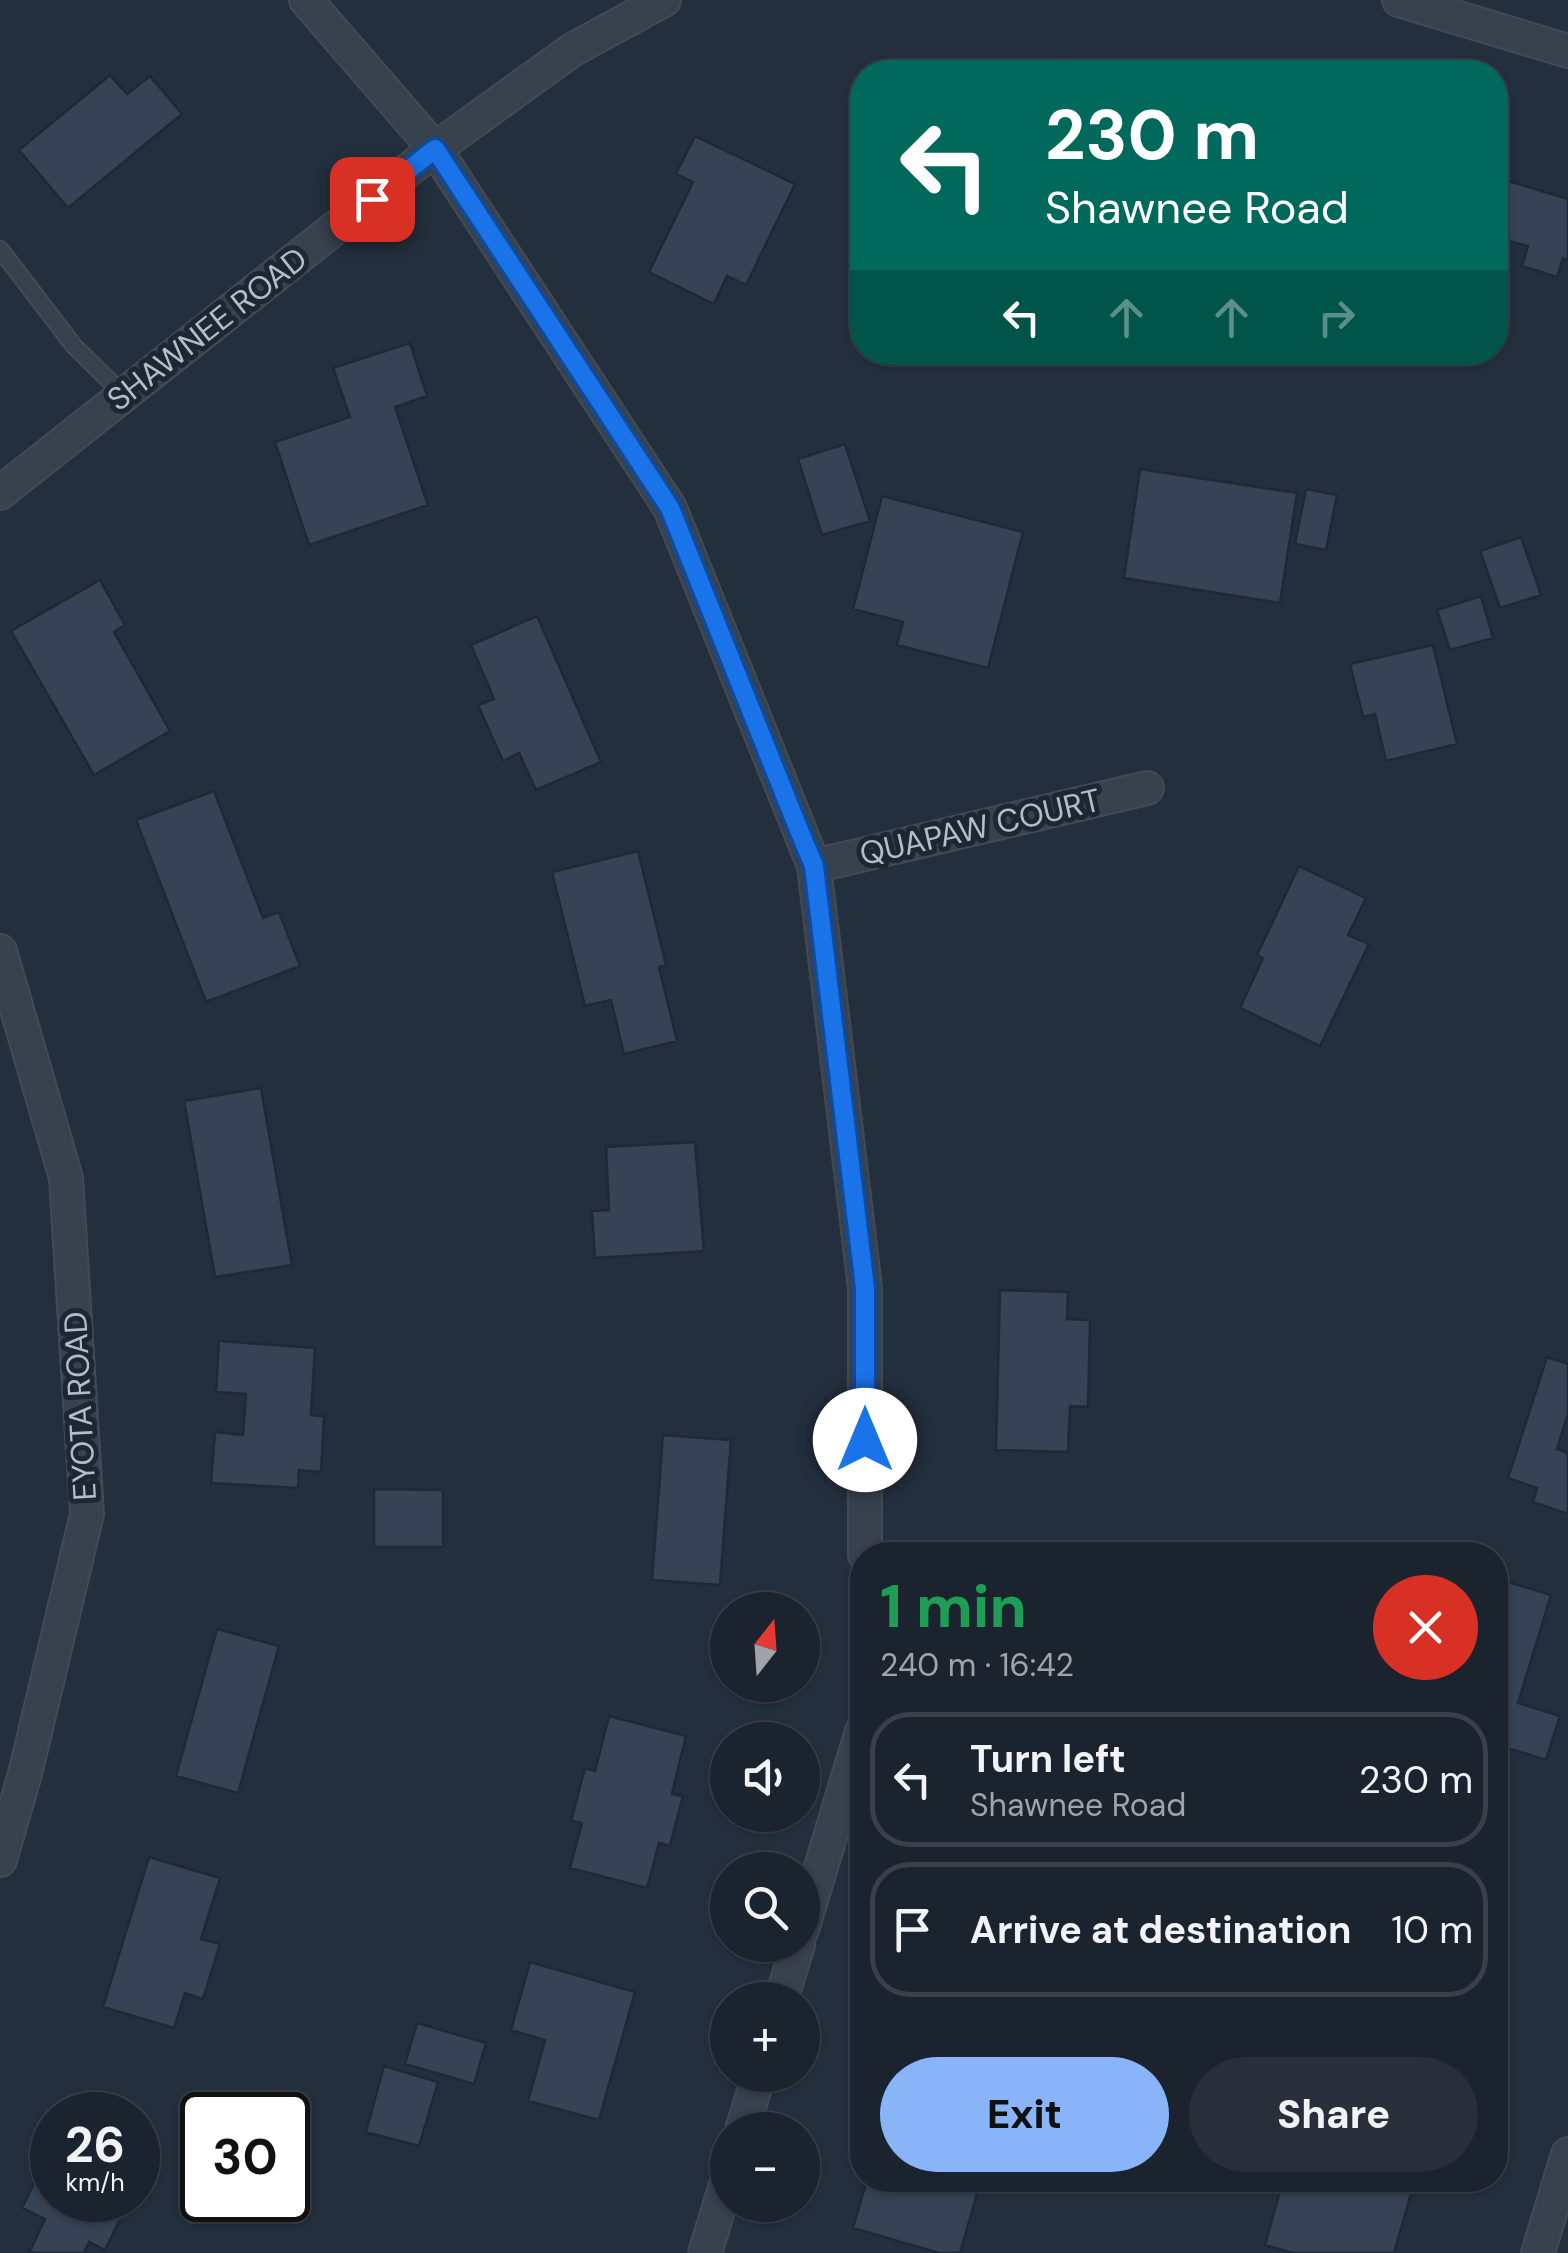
<!DOCTYPE html>
<html lang="en">
<head>
<meta charset="utf-8">
<style>
	body { margin:0; font-family:"DM Sans",sans-serif; background:#282f3a; color:#f1f3f6; height:100vh; display:flex; flex-direction:column; font-size:38px; white-space:nowrap }
	* { box-sizing:border-box; margin:0 }
	p { font-size:32px; color:#a0a4aa }
	.icon { flex:none; width:55px; height:55px; fill:none; stroke:currentColor; stroke-width:2; stroke-linecap:round; stroke-linejoin:round }
	.map { position:relative; flex:1; overflow:hidden }
	.sheet { position:absolute; left:850px; top:1542px; width:658px; height:650px; display:flex; flex-direction:column; background:#1b232e; border-radius:40px; box-shadow:0 2px 8px #0004,0 0 0 2px #39404a }
	.sheet>* { flex:none }
	.guide { position:absolute; left:850px; top:60px; width:658px; height:305px; border-radius:40px; box-shadow:0 2px 8px #0004,0 0 0 2px #39404a; background:#00695c; color:#fff; overflow:hidden }
	.needle { width:65px; rotate:17deg }
	.tools { position:absolute; left:710px; top:1592px; display:grid; gap:20px }
	.tools a { display:grid; place-items:center; width:110px; height:110px; border-radius:50%; background:#1b232e; box-shadow:0 2px 8px #0004,0 0 0 2px #39404a; font-size:50px }
	.speed { position:absolute; left:30px; top:2092px; display:flex; gap:20px; font-size:50px; font-weight:700; text-align:center }
	.speed>* { display:grid; place-content:center; width:130px; height:130px; border-radius:50%; background:#1b232e; box-shadow:0 2px 8px #0004,0 0 0 2px #39404a; line-height:1 }
	.speed small { font-size:25px; font-weight:400 }
	.speed .limit { border:5px solid #111; border-radius:15px; background:#fff; color:#111 }
	.pin { position:absolute; display:grid; place-items:center; width:85px; height:85px; color:#fff; margin:-42px; border-radius:20px; box-shadow:0 5px 15px #0006 }
	.me { position:absolute; width:110px; margin:-55px; rotate:0deg; stroke-linejoin:round; filter:drop-shadow(0 0 8px #0008) }
	.turn { display:flex; align-items:center; gap:35px; height:210px; padding:0 30px; font-size:45px }
	.turn .icon { width:130px; height:130px; stroke-width:2.5 }
	.turn b { display:block; font-size:70px; line-height:85px }
	.lanes { display:flex; align-items:center; height:95px; padding:0 30px; background:#0003; justify-content:center; gap:50px; direction:ltr }
	.lanes .off { opacity:.35 }
	.round { display:grid; place-items:center; flex:none; width:105px; height:105px; border-radius:52px; background:#282f3a }
	.headline { display:flex; align-items:center; justify-content:space-between; height:170px; padding:0 30px }
	h1 { font-size:60px; font-weight:800; line-height:75px; color:#1e9e55 }
	.button { display:flex; gap:20px; margin-top:auto; padding:20px 30px }
	.button a { flex:1; height:115px; border-radius:60px; background:#8ab4f8; color:#111; font-size:40px; font-weight:800; line-height:115px; text-align:center }
	.button a+a { background:#282f3a; color:#f1f3f6 }
	ul { padding:0; list-style:none }
	li { display:flex; align-items:center; gap:30px; height:135px; margin:0 20px 15px; padding:0 10px; border:5px solid #39404a; border-radius:40px }
	li div { flex:1 }
	li b { display:block; font-size:38px }
	li em { font-style:normal }
	.map>svg:first-child { display:block }
</style>
</head>
<body>
<div class="map">
<svg width="1568" height="2253" viewBox="0 0 1568 2253">
	<rect width="100%" height="100%" fill="#242f3e"/>
	<path fill="#364354" stroke="#1f2835" stroke-width="2.5" d="M1064,59l50,1v12h-50z
		M972,61l51,1 -1,10h-50z
		M110,75l17,19 23,-18 32,38 -114,94 -49,-58z
		M695,136l100,48 -49,101 -19,-9 -13,28 -65,-32 44,-90 -17,-8z
		M1502,179l66,20v61l-5,-2 -6,19 -35,-11 6,-20 -33,-9v-36z
		M410,343l17,53 -32,11 33,98 -119,40 -34,-103 75,-25 -17,-49z
		M845,444l25,77 -48,14 -24,-76z
		M1140,469l157,24 -17,110 -156,-25z
		M1306,489l31,6 -11,55 -31,-6z
		M882,496l141,36 -35,136 -91,-23 6,-23 -50,-13z
		M1521,537l20,58 -41,13 -20,-57z
		M100,580l25,45 -11,7 56,99 -76,44 -83,-144z
		M1481,596l12,42 -43,12 -13,-40z
		M537,616l64,146 -65,28 -17,-37 -16,8 -25,-56 16,-6 -23,-54z
		M1433,645l24,99 -71,17 -11,-47 -12,3 -13,-53z
		M214,791l49,127 16,-6 21,54 -94,36 -70,-182z
		M638,851l28,114 -7,2 18,74 -53,13 -13,-54 -26,6 -33,-134z
		M1299,866l67,32 -18,37 21,9 -49,102 -80,-38 23,-50 -6,-3z
		M261,1088l31,177 -77,12 -31,-176z
		M695,1142l9,109 -109,7 -3,-47 17,-1 -3,-63z
		M1000,1290l68,2 -1,27 23,1 -2,87 -18,-1 -2,46 -72,-2z
		M219,1341l96,7 -4,67 13,1 -3,56 -22,-2 -1,18 -87,-5 4,-51 28,3 3,-41 -30,-2z
		M1547,1357l21,7v50l-11,35 11,4v61l-35,-12 4,-14 -29,-10z
		M663,1435l68,5 -11,145 -68,-5z
		M374,1489l69,1v57h-69z
		M1495,1578l56,17 -33,108 42,13 -14,44 -51,-16z
		M217,1629l62,17 -41,147 -62,-17z
		M609,1716l77,20 -14,58 11,2 -13,50 -11,-3 -12,45 -77,-20 12,-45 -11,-2 14,-53 10,3z
		M149,1857l71,21 -19,61 19,5 -17,55 -18,-6 -11,35 -71,-21z
		M530,1962l105,30 -36,128 -71,-19 17,-61 -34,-10z
		M417,2023l69,20 -12,41 -69,-20z
		M384,2066l54,16 -19,64 -53,-14z
		M138,2143l16,8 -16,33z
		M52,2146v54h77l-24,50 -16,-8 -5,11h-55l16,-34 -23,-11z
		M867,2180h114l-21,73h-21l-86,-25z
		M1283,2180h132l-21,73h-101l-28,-8z"/>
	<g fill="none" stroke-linecap="round" stroke-linejoin="round">
		<defs>
			<path id="lane" d="M0,249l74,97 50,49"/>
			<path id="street" d="M306,0l129,149 235,359 144,358 51,422v267
				M1399,0l169,51
				M0,493l435,-344 137,-99 92,-50
				M814,866l333,-78
				M0,951l66,227 21,336 -62,260 -25,86
				M802,1930l60,-199
				M781,2000l17,-55
				M742,2130l17,-55
				M705,2253l23,-75
				M1538,2253l30,-99"/>
		</defs>
		<use href="#lane" stroke="#414a57" stroke-width="19"/>
		<use href="#street" stroke="#414a57" stroke-width="36"/>
		<use href="#lane" stroke="#38414e" stroke-width="15"/>
		<use href="#street" stroke="#38414e" stroke-width="32"/>
	</g>
	<g fill="none" stroke-linecap="round" stroke-linejoin="round">
		<defs>
			<path id="route" d="M372,199l63,-50 235,359 129,322 15,36 51,422v152"/>
		</defs>
		<use href="#route" stroke="#114b97" stroke-width="25"/>
		<use href="#route" stroke="#1a73e8" stroke-width="18"/>
	</g>
	<g text-anchor="middle" stroke-width="10" stroke-linejoin="round" paint-order="stroke">
		<g font-size="32" fill="#b4bcc9" stroke="#1d2633">
			<text transform="translate(207 329) rotate(-38)" y="11">SHAWNEE ROAD</text>
			<text transform="translate(980 827) rotate(-13)" y="11">QUAPAW COURT</text>
			<text transform="translate(80 1406) rotate(-93)" y="11">EYOTA ROAD</text>
		</g>
	</g>
</svg>
<div class="tools">
<a><svg class="needle" viewBox="-14 -14 28 28"><path d="M0-13l5 13h-10z" fill="#e53935"/><path d="M0 13l5-13h-10z" fill="#a0a4aa"/></svg></a>
<a><svg class="icon" aria-label="sound" viewBox="0 0 24 24"><path d="M4 9h4l5-4v14l-5-4H4zM17 9q2 3 0 6"/></svg></a>
<a><svg class="icon" aria-label="search" viewBox="0 0 24 24"><circle cx="10" cy="10" r="6"/><path d="M15 15l6 6"/></svg></a>
<a>+</a>
<a>−</a>
</div>
<div class="speed"><div>26<small>km/h</small></div><div class="limit">30</div></div>
<div class="pin" style="left:372px;top:199px;background:#d93025"><svg class="icon" aria-label="arrive" viewBox="0 0 24 24"><path d="M6 21V4h12l-3 4 3 4H6"/></svg></div>
<svg class="me" style="left:865px;top:1440px" viewBox="-20 -20 40 40"><circle r="19" fill="#fff"/><path d="M0-13L10 11 0 6-10 11z" fill="#1a73e8"/></svg>
<div class="guide">
<div class="turn"><svg class="icon" aria-label="left" viewBox="0 0 24 24"><path d="M17 20v-9H6M10 6l-5 5 5 5"/></svg><div><b>230 m</b>Shawnee Road</div></div>
<div class="lanes"><svg class="icon" aria-label="left" viewBox="0 0 24 24"><path d="M17 20v-9H6M10 6l-5 5 5 5"/></svg><svg class="icon off" aria-label="ahead" viewBox="0 0 24 24"><path d="M12 20V5M6 11l6-6 6 6"/></svg><svg class="icon off" aria-label="ahead" viewBox="0 0 24 24"><path d="M12 20V5M6 11l6-6 6 6"/></svg><svg class="icon off" aria-label="right" viewBox="0 0 24 24"><path d="M7 20v-9h11M14 6l5 5-5 5"/></svg></div>
</div>
<section class="sheet">
<div class="headline"><div><h1>1 min</h1><p>240 m · 16:42</p></div><a class="round" style="background:#d93025;color:#fff"><svg class="icon" aria-label="close" viewBox="0 0 24 24"><path d="M6 6l12 12M18 6L6 18"/></svg></a></div>
<ul>
<li><svg class="icon" aria-label="left" viewBox="0 0 24 24"><path d="M17 20v-9H6M10 6l-5 5 5 5"/></svg><div><b>Turn left</b><p>Shawnee Road</p></div><em>230 m</em></li>
<li><svg class="icon" aria-label="arrive" viewBox="0 0 24 24"><path d="M6 21V4h12l-3 4 3 4H6"/></svg><div><b>Arrive at destination</b></div><em>10 m</em></li>
</ul>
<div class="button"><a>Exit</a><a>Share</a></div>
</section>
</div>
</body>
</html>
